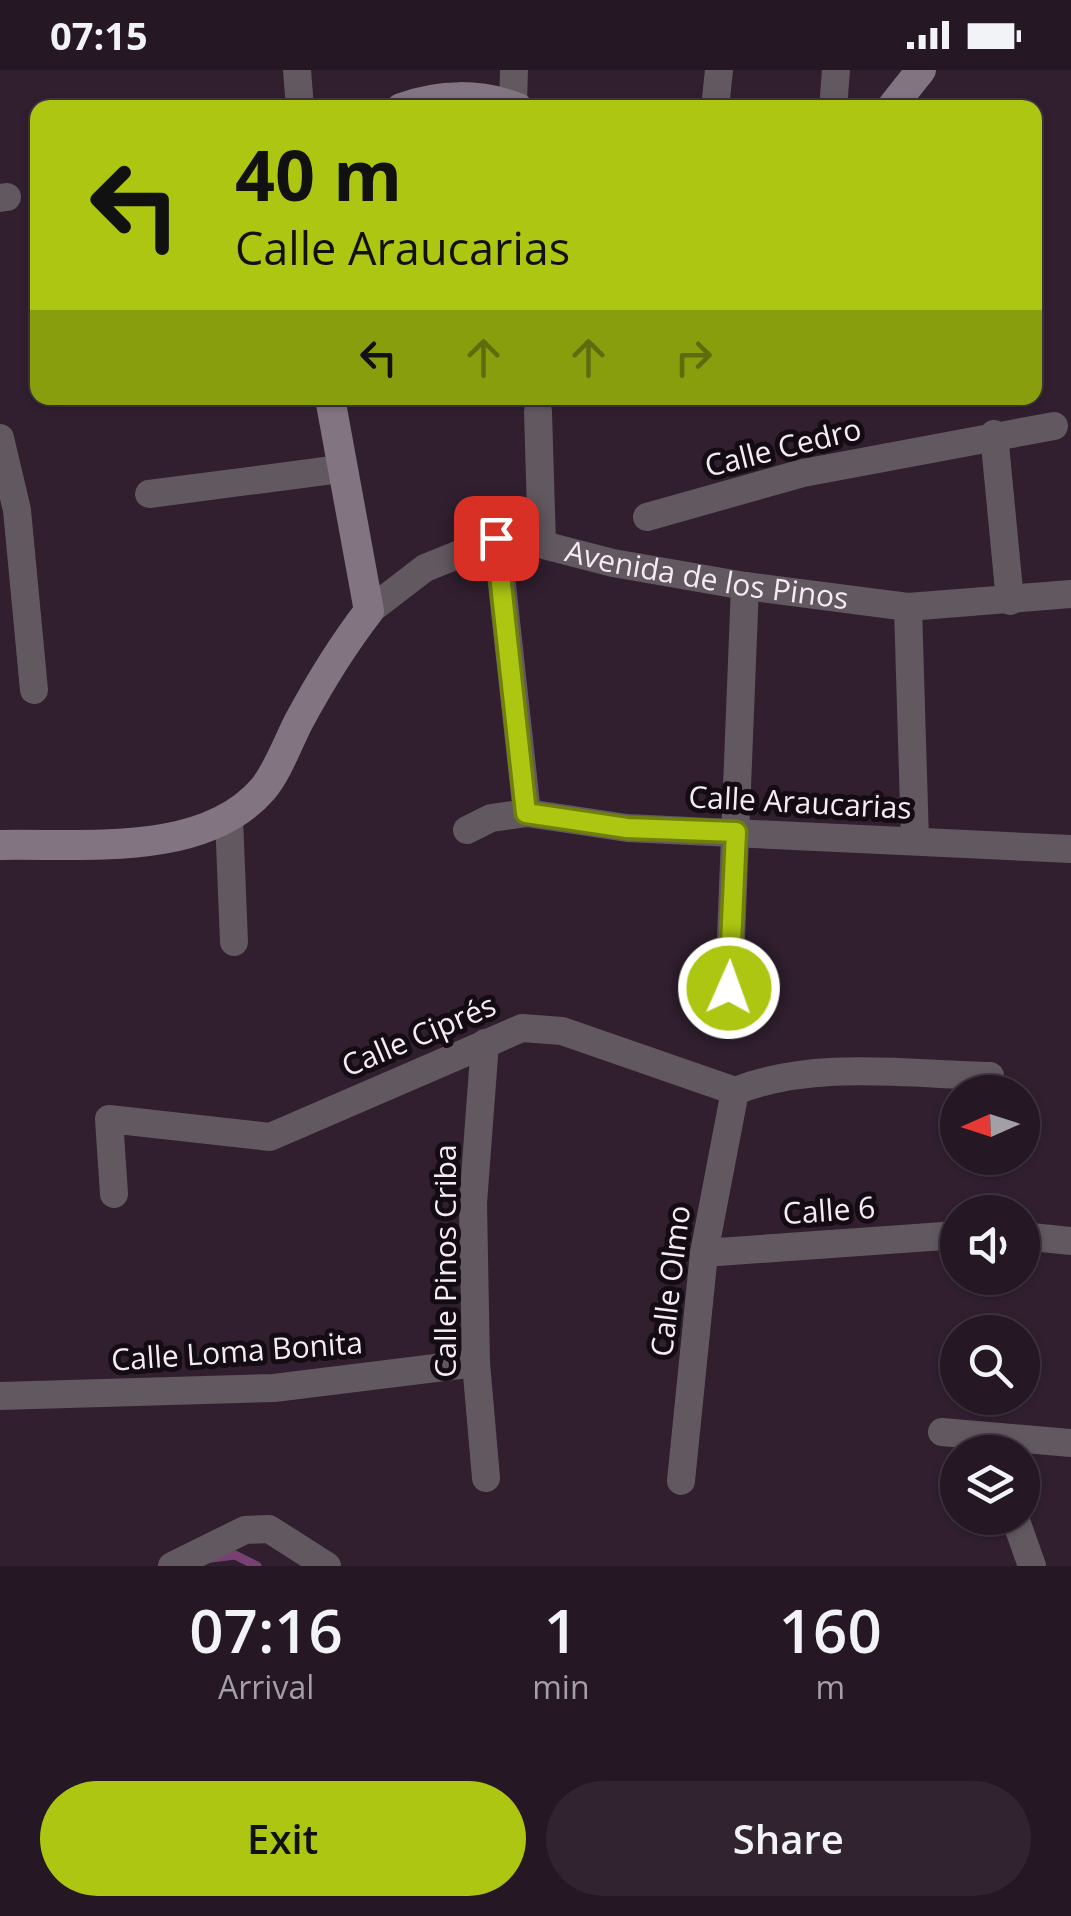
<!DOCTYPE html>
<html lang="en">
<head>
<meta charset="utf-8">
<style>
	body { margin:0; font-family:"Open Sans",sans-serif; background:#312430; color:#f1f3f6; height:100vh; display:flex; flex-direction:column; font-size:38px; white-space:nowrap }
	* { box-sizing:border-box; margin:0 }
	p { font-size:32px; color:#a39fa6 }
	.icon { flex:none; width:55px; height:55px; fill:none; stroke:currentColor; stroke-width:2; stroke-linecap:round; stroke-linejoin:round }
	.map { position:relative; height:1496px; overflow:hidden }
	.sheet { display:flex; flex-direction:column; background:#251723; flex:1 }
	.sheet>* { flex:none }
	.guide { position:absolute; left:30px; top:30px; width:1012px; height:305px; border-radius:20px; box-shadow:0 2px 8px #0004,0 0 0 2px #423641; background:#acc611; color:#111; overflow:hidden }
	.needle { width:65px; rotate:267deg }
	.controls { position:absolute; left:940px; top:1005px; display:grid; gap:20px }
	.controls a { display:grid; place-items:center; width:100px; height:100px; border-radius:50%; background:#251723; box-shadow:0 2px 8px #0004,0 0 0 2px #423641; font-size:50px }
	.pin { position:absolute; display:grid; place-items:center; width:85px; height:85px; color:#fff; margin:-42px; border-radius:20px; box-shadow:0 5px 15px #0006 }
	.me { position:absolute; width:110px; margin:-55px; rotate:2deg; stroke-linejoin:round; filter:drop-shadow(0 0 8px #0008) }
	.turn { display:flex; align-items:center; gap:35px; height:210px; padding:0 40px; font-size:45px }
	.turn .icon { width:130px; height:130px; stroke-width:2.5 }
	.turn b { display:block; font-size:70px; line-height:85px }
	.lanes { display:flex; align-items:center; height:95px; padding:0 40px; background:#0003; justify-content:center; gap:50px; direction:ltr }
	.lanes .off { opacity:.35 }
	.eta { display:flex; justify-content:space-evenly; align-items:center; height:170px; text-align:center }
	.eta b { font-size:60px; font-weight:600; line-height:70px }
	.primary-button { display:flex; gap:20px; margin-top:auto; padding:20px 40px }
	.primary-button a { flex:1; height:115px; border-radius:60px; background:#acc611; color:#111; font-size:40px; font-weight:600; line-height:115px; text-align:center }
	.primary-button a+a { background:#312430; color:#f1f3f6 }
	.status { display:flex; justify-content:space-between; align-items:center; height:70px; padding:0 50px; background:#251723; direction:ltr }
	.status svg { height:28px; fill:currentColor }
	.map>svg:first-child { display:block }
</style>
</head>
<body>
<div class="status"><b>07:15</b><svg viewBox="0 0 49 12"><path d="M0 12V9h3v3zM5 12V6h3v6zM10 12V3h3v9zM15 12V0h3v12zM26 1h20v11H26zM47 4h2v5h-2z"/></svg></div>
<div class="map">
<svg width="1071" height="1496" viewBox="0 0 1071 1496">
	<rect width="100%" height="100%" fill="#311f2f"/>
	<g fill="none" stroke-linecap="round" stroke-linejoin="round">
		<path stroke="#774174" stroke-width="9" d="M211,1488l24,-3 22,11"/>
		<g stroke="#615860" stroke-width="28">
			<path d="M297,0l3,38"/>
			<path d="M834,26l2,-26"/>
			<path d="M513,35l1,-35"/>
			<path d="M715,38l4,-38"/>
			<path d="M0,128l7,-1"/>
			<path d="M538,342l4,132"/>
			<path d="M994,364l16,167"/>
			<path d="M0,368l17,72 17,180"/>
			<path d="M149,424l191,-25"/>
			<path d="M647,447l156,-44 251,-47"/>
			<path d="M497,469l30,274"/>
			<path d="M908,537l7,234"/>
			<path id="s1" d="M369,541l56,-43 72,-29h23l93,24 132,23 163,21 163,-13"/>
			<path d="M229,748l5,124"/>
			<path d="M467,760l24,-12 36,-5 100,15 444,21"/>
			<path d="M729,918l16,-402"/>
			<path d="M485,973l-12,160 3,160 10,115"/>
			<path d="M114,1124l-5,-75 161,18 252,-109 40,3 173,60c80,-31 170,-17 255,-15"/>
			<path d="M1022,1166l49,5"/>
			<path d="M704,1183l254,-18"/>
			<path d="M0,1326l274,-8 202,-25"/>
			<path d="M942,1362l129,11"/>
			<path d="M681,1411l23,-228 31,-162"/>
			<path d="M1015,1448l17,48"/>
			<path d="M172,1496l73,-36 24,-1 58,37"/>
		</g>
		<path stroke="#837481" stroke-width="30" d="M401,38c38,-14 79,-15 117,0
			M891,38l30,-38
			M0,775c82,-2 204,13 263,-56 15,-18 25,-47 36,-68 21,-39 43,-75 70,-110l-39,-213"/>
	</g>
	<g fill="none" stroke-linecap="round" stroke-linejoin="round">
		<defs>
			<path id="route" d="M496,468l30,275 101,15 109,4 -7,156"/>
		</defs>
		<use href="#route" stroke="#70810b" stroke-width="25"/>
		<use href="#route" stroke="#acc611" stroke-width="18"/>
	</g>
	<g text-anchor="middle" stroke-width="10" stroke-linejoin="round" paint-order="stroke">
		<g font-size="30" fill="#f6eaf5" stroke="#140c13">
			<text transform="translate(783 378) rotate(-14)" y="10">Calle Cedro</text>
			<text dy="10" stroke="none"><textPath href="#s1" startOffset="362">Avenida de los Pinos</textPath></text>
			<text transform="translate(800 733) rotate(3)" y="10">Calle Araucarias</text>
			<text transform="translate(419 966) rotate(-23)" y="10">Calle Ciprés</text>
			<text transform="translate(829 1141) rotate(-4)" y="10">Calle 6</text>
			<text transform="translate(446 1191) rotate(-90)" y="10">Calle Pinos Criba</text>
			<text transform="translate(671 1211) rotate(-83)" y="10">Calle Olmo</text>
			<text transform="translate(237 1282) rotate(-4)" y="10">Calle Loma Bonita</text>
		</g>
	</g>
</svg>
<div class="controls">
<a><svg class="needle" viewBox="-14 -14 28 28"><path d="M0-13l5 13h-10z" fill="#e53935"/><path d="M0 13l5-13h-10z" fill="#a39fa6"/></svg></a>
<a><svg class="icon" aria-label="sound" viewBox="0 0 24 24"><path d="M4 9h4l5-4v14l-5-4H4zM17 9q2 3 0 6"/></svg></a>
<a><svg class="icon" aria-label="search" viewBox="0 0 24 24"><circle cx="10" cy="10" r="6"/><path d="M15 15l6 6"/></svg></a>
<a><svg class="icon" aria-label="layers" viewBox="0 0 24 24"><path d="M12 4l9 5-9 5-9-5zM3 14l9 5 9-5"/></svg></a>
</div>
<div class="pin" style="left:496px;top:468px;background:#d93025"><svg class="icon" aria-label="arrive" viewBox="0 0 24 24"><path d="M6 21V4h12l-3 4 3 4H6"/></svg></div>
<svg class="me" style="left:729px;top:918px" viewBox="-20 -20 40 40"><circle r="17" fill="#acc611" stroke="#fff" stroke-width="3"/><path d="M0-11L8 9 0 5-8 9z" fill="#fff"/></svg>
<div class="guide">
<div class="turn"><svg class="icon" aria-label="left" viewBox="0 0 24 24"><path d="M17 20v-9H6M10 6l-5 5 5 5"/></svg><div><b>40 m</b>Calle Araucarias</div></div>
<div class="lanes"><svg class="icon" aria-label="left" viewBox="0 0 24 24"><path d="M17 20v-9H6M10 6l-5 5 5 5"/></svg><svg class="icon off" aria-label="ahead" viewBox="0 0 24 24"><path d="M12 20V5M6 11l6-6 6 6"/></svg><svg class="icon off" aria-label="ahead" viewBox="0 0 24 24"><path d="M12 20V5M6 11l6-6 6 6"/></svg><svg class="icon off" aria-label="right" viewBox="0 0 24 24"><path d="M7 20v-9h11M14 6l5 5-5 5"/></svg></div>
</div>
</div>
<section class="sheet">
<div class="eta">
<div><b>07:16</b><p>Arrival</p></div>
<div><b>1</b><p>min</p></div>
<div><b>160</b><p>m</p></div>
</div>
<div class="primary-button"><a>Exit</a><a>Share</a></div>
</section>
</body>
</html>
